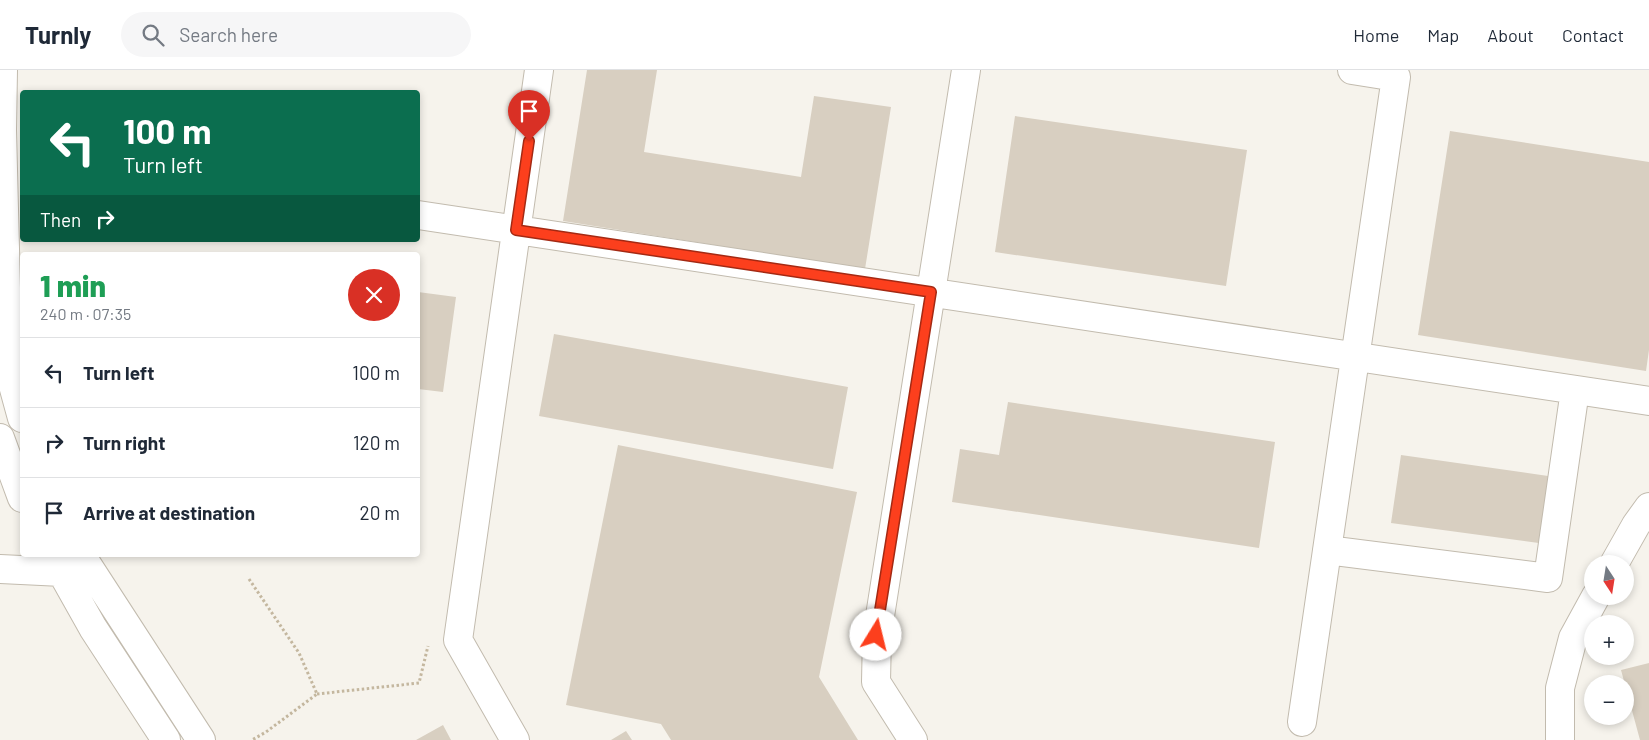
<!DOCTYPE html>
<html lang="en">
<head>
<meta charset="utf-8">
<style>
	body { margin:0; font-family:Barlow,sans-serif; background:#f6f6f7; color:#1f2937; height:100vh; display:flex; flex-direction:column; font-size:19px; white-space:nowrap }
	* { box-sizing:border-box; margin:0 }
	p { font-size:16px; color:#747a83 }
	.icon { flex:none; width:28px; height:28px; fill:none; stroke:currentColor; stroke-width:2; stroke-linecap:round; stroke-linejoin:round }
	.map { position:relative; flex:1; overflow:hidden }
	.drawer { position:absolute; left:20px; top:182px; width:400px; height:305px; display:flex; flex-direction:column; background:#fff; border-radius:5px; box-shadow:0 2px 8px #0003 }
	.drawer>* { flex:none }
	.guide { position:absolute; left:20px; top:20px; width:400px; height:152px; border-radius:5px; box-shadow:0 2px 8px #0003; background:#0b6e4f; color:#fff; overflow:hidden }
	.needle { width:32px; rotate:168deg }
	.fabs { position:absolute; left:1584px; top:485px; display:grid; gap:10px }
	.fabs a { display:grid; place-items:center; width:50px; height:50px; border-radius:50%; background:#fff; box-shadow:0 2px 8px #0003; font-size:25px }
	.pin { position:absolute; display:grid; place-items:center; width:42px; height:42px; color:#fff; margin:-51px -21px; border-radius:50% 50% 50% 0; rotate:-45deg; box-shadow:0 0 5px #0007 }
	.pin .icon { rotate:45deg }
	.me { position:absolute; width:55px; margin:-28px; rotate:9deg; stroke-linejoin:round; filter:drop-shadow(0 0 4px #0008) }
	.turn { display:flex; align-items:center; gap:18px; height:105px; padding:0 20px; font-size:22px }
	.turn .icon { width:65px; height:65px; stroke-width:2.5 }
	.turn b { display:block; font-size:35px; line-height:42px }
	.then { display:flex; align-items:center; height:48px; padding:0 20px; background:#0003; gap:10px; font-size:19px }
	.round { display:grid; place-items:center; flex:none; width:52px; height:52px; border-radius:26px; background:#f6f6f7 }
	.head { display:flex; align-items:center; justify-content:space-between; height:85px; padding:0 20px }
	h1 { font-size:30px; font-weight:800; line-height:38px; color:#1e9e55 }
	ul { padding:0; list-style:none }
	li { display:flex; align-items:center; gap:15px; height:70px; padding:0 20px; border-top:1px solid #e0e1e3 }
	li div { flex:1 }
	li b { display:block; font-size:19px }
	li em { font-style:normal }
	header { display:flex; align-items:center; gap:30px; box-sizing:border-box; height:70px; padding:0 25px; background:#fff; border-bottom:1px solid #e0e1e3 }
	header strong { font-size:24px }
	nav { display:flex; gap:28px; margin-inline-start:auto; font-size:18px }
	.search { width:350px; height:45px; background:#f6f6f7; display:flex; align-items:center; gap:12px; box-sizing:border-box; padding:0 18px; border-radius:28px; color:#747a83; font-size:19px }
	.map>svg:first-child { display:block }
</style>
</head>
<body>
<header>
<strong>Turnly</strong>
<div class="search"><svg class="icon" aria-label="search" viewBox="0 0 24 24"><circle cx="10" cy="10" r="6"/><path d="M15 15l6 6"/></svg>Search here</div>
<nav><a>Home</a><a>Map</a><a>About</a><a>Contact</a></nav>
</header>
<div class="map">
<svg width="1649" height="670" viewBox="0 0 1649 670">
	<rect width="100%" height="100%" fill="#f6f3ec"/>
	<path fill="#d8cfc1" d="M587,0h70l-13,82 157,25 13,-81 77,11 -26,162 -302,-48z
		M1015,46l232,34 -21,136 -231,-34z
		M1450,61l199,31v188l-3,21 -228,-36z
		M418,222l38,5 -13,95 -25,-3z
		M554,264l294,53 -15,82 -294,-53z
		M1008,332l267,40 -16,106 -307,-46 8,-53 39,6z
		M618,375l239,47 -38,185 39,63h-187l-10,-16 -95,-19z
		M1401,385l154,22 -9,67 -155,-21z
		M1649,593v77h-9l-19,-70z
		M443,655l8,15h-35z
		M626,661l6,9h-21z"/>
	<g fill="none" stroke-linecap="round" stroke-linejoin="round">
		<defs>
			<path id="minor" d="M3,0l-1,60 6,237 14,51
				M418,145l1231,186
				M0,368l22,60
				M1327,480l221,28 27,-188
				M52,485l41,73 73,112
				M81,485l120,185
				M1614,494l22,-39 13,-18
				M0,499l62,3
				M1302,652l94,-645 -44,-7
				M515,670l-57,-100 81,-570
				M913,670l-37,-58 1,-47 89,-565
				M1560,670v-52l13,-50 23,-42"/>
		</defs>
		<use href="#minor" stroke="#c2bbae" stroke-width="30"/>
		<path stroke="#c4b79f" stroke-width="3" stroke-dasharray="2.5 2.5" stroke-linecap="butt" d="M249,509l50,74 18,41 -51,38 -14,8
			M317,624l102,-11 9,-37"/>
		<use href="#minor" stroke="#fff" stroke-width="28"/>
	</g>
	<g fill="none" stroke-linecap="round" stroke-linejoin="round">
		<defs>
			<path id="route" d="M529,71l-13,89 415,62 -55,343"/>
		</defs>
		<use href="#route" stroke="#a42913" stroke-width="12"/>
		<use href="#route" stroke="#fc3f1d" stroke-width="9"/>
	</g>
</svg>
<div class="fabs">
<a><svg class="needle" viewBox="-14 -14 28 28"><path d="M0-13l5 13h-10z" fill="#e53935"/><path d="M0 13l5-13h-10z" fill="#747a83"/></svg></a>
<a>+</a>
<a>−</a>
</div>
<div class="pin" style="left:529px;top:71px;background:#d93025"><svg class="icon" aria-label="arrive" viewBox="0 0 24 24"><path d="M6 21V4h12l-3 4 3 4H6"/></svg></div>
<svg class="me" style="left:876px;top:565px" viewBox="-20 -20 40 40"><circle r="19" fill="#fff"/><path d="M0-13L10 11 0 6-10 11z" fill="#fc3f1d"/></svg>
<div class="guide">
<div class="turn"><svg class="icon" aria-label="left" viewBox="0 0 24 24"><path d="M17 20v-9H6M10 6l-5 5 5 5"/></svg><div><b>100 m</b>Turn left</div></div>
<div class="then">Then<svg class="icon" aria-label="right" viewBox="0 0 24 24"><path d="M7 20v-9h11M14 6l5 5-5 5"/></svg></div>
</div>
<section class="drawer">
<div class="head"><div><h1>1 min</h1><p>240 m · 07:35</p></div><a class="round" style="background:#d93025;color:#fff"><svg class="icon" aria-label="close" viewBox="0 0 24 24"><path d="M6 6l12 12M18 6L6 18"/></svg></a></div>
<ul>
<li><svg class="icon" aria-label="left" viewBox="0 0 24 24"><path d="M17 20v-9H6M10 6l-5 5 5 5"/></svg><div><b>Turn left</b></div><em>100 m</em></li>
<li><svg class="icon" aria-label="right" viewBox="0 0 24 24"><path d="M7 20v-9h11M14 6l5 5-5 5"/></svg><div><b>Turn right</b></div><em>120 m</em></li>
<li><svg class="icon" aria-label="arrive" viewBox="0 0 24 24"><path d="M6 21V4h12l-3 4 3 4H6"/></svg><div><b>Arrive at destination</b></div><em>20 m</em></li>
</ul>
</section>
</div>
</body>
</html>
